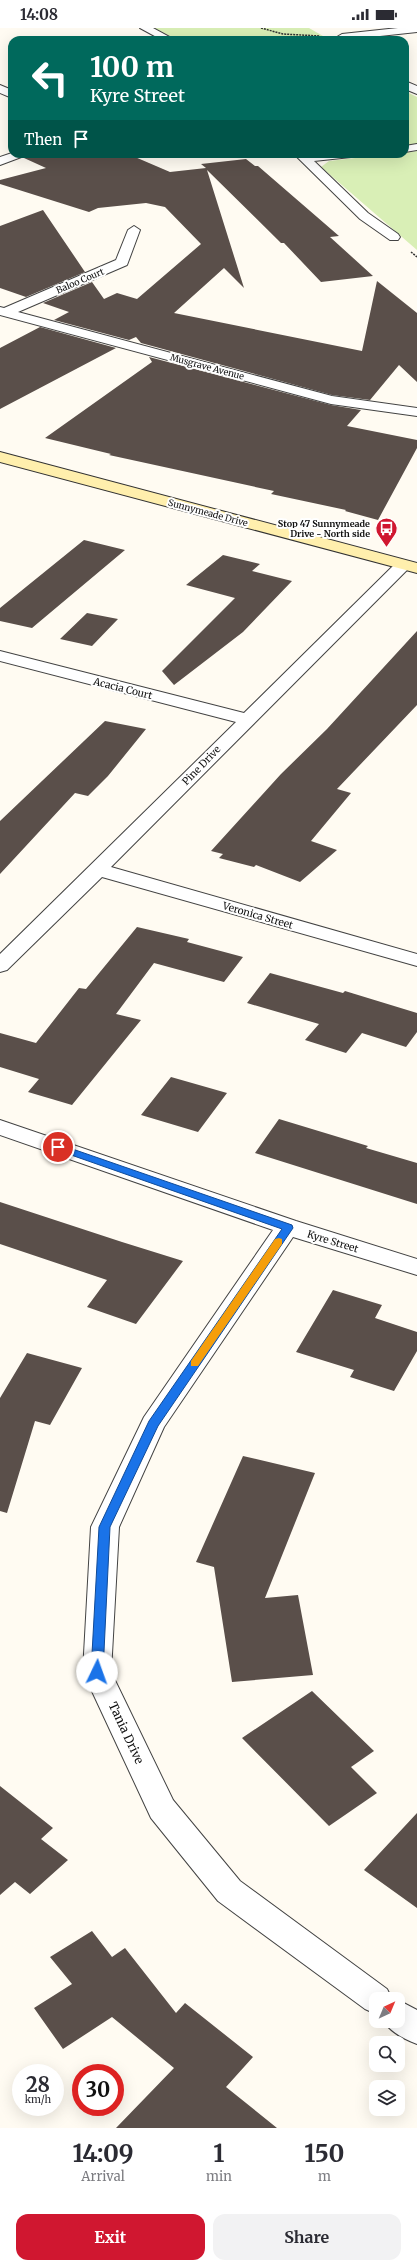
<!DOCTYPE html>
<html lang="en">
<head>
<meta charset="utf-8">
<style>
	body { margin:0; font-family:Merriweather,serif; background:#f2f2f3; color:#2b2b33; height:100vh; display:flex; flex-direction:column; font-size:15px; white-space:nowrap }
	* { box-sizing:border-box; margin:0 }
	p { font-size:13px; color:#7c7c81 }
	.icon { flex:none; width:22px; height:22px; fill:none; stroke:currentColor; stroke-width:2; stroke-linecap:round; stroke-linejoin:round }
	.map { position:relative; height:2100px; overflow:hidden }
	.details { display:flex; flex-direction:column; background:#fff; flex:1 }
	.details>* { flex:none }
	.guide { position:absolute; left:8px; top:8px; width:401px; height:122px; border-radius:12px; box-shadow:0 4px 16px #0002; background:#00695c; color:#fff; overflow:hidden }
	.needle { width:26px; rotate:44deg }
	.buttons { position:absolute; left:369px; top:1964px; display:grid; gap:8px }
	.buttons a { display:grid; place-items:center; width:36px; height:36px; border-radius:8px; background:#fff; box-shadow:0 4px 16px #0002; font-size:20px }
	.speed { position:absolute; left:12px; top:2036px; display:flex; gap:8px; font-size:20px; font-weight:700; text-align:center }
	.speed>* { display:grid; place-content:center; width:52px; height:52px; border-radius:50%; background:#fff; box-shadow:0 4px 16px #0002; line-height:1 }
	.speed small { font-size:10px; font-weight:400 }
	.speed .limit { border:6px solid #d22; background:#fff; color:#111 }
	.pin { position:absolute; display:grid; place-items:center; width:34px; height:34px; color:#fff; margin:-17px; border:2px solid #fff; border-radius:50%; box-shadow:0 1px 4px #0007 }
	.me { position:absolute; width:44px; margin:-22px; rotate:3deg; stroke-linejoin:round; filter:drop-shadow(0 0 3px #0008) }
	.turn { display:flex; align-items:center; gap:14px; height:84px; padding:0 16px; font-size:18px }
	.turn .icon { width:52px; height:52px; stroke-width:2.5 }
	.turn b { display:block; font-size:28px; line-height:34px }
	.then { display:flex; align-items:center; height:38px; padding:0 16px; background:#0003; gap:8px; font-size:15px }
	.eta { display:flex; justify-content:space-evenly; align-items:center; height:68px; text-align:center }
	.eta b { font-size:24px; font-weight:700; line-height:28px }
	.cta { display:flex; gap:8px; margin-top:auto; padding:8px 16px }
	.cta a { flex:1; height:46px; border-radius:12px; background:#d01730; color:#fff; font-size:16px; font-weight:700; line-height:46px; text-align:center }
	.cta a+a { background:#f2f2f3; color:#2b2b33 }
	.status { display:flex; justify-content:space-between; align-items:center; height:28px; padding:0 20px; background:#fff; direction:ltr }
	.status svg { height:11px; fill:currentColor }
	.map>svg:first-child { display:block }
</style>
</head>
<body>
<div class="status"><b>14:08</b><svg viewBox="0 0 49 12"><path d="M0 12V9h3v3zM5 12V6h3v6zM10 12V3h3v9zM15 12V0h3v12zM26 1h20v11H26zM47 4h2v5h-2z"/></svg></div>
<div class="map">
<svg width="417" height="2100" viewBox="0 0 417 2100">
	<rect width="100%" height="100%" fill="#fffbf2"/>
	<path fill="#d9efb6" d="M154,0h155l21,12h-152z
		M405,63l12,6v47l-12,2z
		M417,123v99l-96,-83 8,-6z"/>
	<path fill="#5a4f4a" d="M27,126h101l42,18 36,-4 -5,-4 45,-5 9,7h3l81,70 -9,1 43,39 -52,6 -37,-39h-3l-74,-73 37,118 -20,-20 -50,45 188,38 15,-70 40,32v69l-18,-17 -29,35 -38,-5 -191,-52 -5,-6 -7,3 -75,-20 15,-8 -26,-9 49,-21 12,17 13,-6 20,6 64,-55 -36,-37 -19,-4 -48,5 -9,4 -89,-28v-4l46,-12 -22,-10z
		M43,182l42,62 -59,25 -26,-9v-62z
		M40,299l76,21 -116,61v-61z
		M149,329l182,48 30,5 -14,16 70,14v8l-39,72 -33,-9 1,-1 -75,-16 3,-3 -165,-36 2,-1 -66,-16 107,-76z
		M84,512l41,10 -93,78 -32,-7v-13z
		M223,527l37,9 -8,7 40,10 -49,51 -69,53 -12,-14 73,-73 -49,-13z
		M87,585l31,6 -26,27 -32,-7z
		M417,603v74l-80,84 14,4 -40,48 26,9 -37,32 -44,-17 -2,2 -35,-9 4,-4 -12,-3 70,-77 46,-45z
		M105,693l41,8 -38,47 -20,20 -13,-3 -75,81v-53z
		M137,899l52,12 -2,3 56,15 -19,25 -70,-19 -38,51 25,6 -69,85 -44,-13 11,-13 -39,-12v-34l36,10 43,-55 7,1z
		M270,945l73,20 2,-2 72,22v19l-11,15 -44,-14 -16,20 -41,-13 14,-16 -72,-21z
		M171,1049l56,16 -29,39 -57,-17z
		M279,1091l89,27 -2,2 51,15v41l-162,-51z
		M0,1174l122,40 61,19 -47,63 -49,-17 20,-27 -107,-36z
		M333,1262l49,15 -7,13 42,14v19l-23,40 -44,-14 4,-7 -58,-18z
		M27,1325l55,15 -32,57 -15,-4 -28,92 -7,-2v-113z
		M243,1428l72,17 -50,125 33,-3 15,80 -81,7 -18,-115 -18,-5z
		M312,1663l62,60 -23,16 26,26 -48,33 -87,-88z
		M0,1758l53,42 -12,11 27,21 -38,34 -15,-12 -15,13z
		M417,1785v95l-53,-38z
		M92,1903l20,26 13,-9 51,65 9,-10 68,54 -27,30 51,41h-161l58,-60 -62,-51 -49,32 -29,-41 38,-24 -22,-27z"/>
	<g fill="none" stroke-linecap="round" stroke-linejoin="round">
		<defs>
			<path id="street" d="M140,0h13l22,12h-13z
				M398,0h19v4l-74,8 -6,-3 5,-3z
				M405,53l12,5v8l-12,-5z
				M0,57l12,5v8l-12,-5z
				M417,116v6l-12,2v-6z
				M12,125l14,1 -2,2 -24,9v-8z
				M294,126h63l-6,3 -37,4 54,52 30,21 2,3 -2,3h-8l-30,-21z
				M134,198l6,4 -13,35 -109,47 314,84 85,12v8l-86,-12 -331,-89v-8l4,1 112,-48 12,-30z
				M403,532l6,2 2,3 -2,3 -298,299 306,87v12l-315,-89 -95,93 -7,2v-18l236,-232 -236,-61v-10l244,62 153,-151z
				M0,1092l296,101 121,38v16l-124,-38 -129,190 -45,100 -8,145 62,128 67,81 147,108 5,10h-16v15l-11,-5 -147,-108 -67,-83 -68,-146 8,-145 53,-110 129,-187 -273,-95z
				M398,1972l19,10v34c-11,-4 -27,-12 -33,-23h14z"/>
			<path id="secondary" d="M0,424l417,111v10l-417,-111z"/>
		</defs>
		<use href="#street" stroke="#434343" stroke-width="2"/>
		<use href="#secondary" stroke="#323232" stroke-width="2"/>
		<path stroke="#323232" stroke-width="1.5" stroke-dasharray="2 1" stroke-linecap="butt" d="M261,0l22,6 37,2
			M411,224l6,5"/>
		<use href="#street" fill="#fff" fill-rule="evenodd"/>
		<use href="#secondary" fill="#ffefad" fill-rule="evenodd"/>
	</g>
	<path fill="#1a73e8" stroke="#114b97" d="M58,1116l234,81 1,3 -135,198 -48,101 -7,145 -6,5 -6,-5 8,-145 50,-106 133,-192 -228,-80 -1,-2z"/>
	<path fill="#f59e0b" d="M279,1210l3,1v5l-84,122h-7v-5l84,-122z"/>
	<defs>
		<symbol id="bus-pin" viewBox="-11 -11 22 30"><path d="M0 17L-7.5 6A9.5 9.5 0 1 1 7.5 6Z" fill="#d01730" stroke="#fff"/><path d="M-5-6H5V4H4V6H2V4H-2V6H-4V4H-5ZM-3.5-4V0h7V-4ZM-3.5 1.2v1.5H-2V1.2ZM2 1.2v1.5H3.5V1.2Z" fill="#fff"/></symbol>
	</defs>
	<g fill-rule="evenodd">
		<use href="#bus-pin" x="374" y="488" width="25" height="34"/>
	</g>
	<g text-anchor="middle" stroke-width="4" stroke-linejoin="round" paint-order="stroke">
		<g font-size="9" fill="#101010" stroke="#fff">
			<text transform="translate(80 253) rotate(-23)" y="3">Baloo Court</text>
			<text transform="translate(207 339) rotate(15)" y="3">Musgrave Avenue</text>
			<text transform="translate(208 485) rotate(15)" y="3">Sunnymeade Drive</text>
		</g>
		<g font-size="9" font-weight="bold" fill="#101010" stroke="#fff" text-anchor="end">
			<text x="370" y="499">Stop 47 Sunnymeade<tspan x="370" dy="10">Drive - North side</tspan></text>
		</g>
		<g font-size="10" fill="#101010" stroke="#fff">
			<text transform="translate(123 660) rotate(14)" y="4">Acacia Court</text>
			<text transform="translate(201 737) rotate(-46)" y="4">Pine Drive</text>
			<text transform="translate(258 887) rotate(16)" y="4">Veronica Street</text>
			<text transform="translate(333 1213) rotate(17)" y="4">Kyre Street</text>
		</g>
		<g font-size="12" fill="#101010" stroke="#fff">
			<text transform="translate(126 1705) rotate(65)" y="4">Tania Drive</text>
		</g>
	</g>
</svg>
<div class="buttons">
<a><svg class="needle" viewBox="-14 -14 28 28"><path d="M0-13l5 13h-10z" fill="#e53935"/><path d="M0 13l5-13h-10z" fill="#7c7c81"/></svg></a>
<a><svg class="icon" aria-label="search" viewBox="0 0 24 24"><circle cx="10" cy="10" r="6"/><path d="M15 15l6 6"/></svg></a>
<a><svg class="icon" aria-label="layers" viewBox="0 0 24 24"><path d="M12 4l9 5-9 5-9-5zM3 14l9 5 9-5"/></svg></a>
</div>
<div class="speed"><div>28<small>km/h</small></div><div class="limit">30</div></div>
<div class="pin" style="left:58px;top:1119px;background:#d93025"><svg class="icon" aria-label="arrive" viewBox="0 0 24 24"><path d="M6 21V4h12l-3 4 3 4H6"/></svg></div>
<svg class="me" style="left:97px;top:1644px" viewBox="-20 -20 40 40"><circle r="19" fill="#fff"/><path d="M0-13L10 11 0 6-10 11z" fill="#1a73e8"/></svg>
<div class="guide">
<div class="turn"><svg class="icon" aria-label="left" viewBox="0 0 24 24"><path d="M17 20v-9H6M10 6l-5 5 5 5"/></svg><div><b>100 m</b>Kyre Street</div></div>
<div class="then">Then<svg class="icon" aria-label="arrive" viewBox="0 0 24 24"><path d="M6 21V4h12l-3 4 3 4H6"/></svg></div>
</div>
</div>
<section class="details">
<div class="eta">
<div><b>14:09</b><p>Arrival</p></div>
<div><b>1</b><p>min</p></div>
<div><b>150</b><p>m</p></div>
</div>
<div class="cta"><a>Exit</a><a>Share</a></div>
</section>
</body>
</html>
